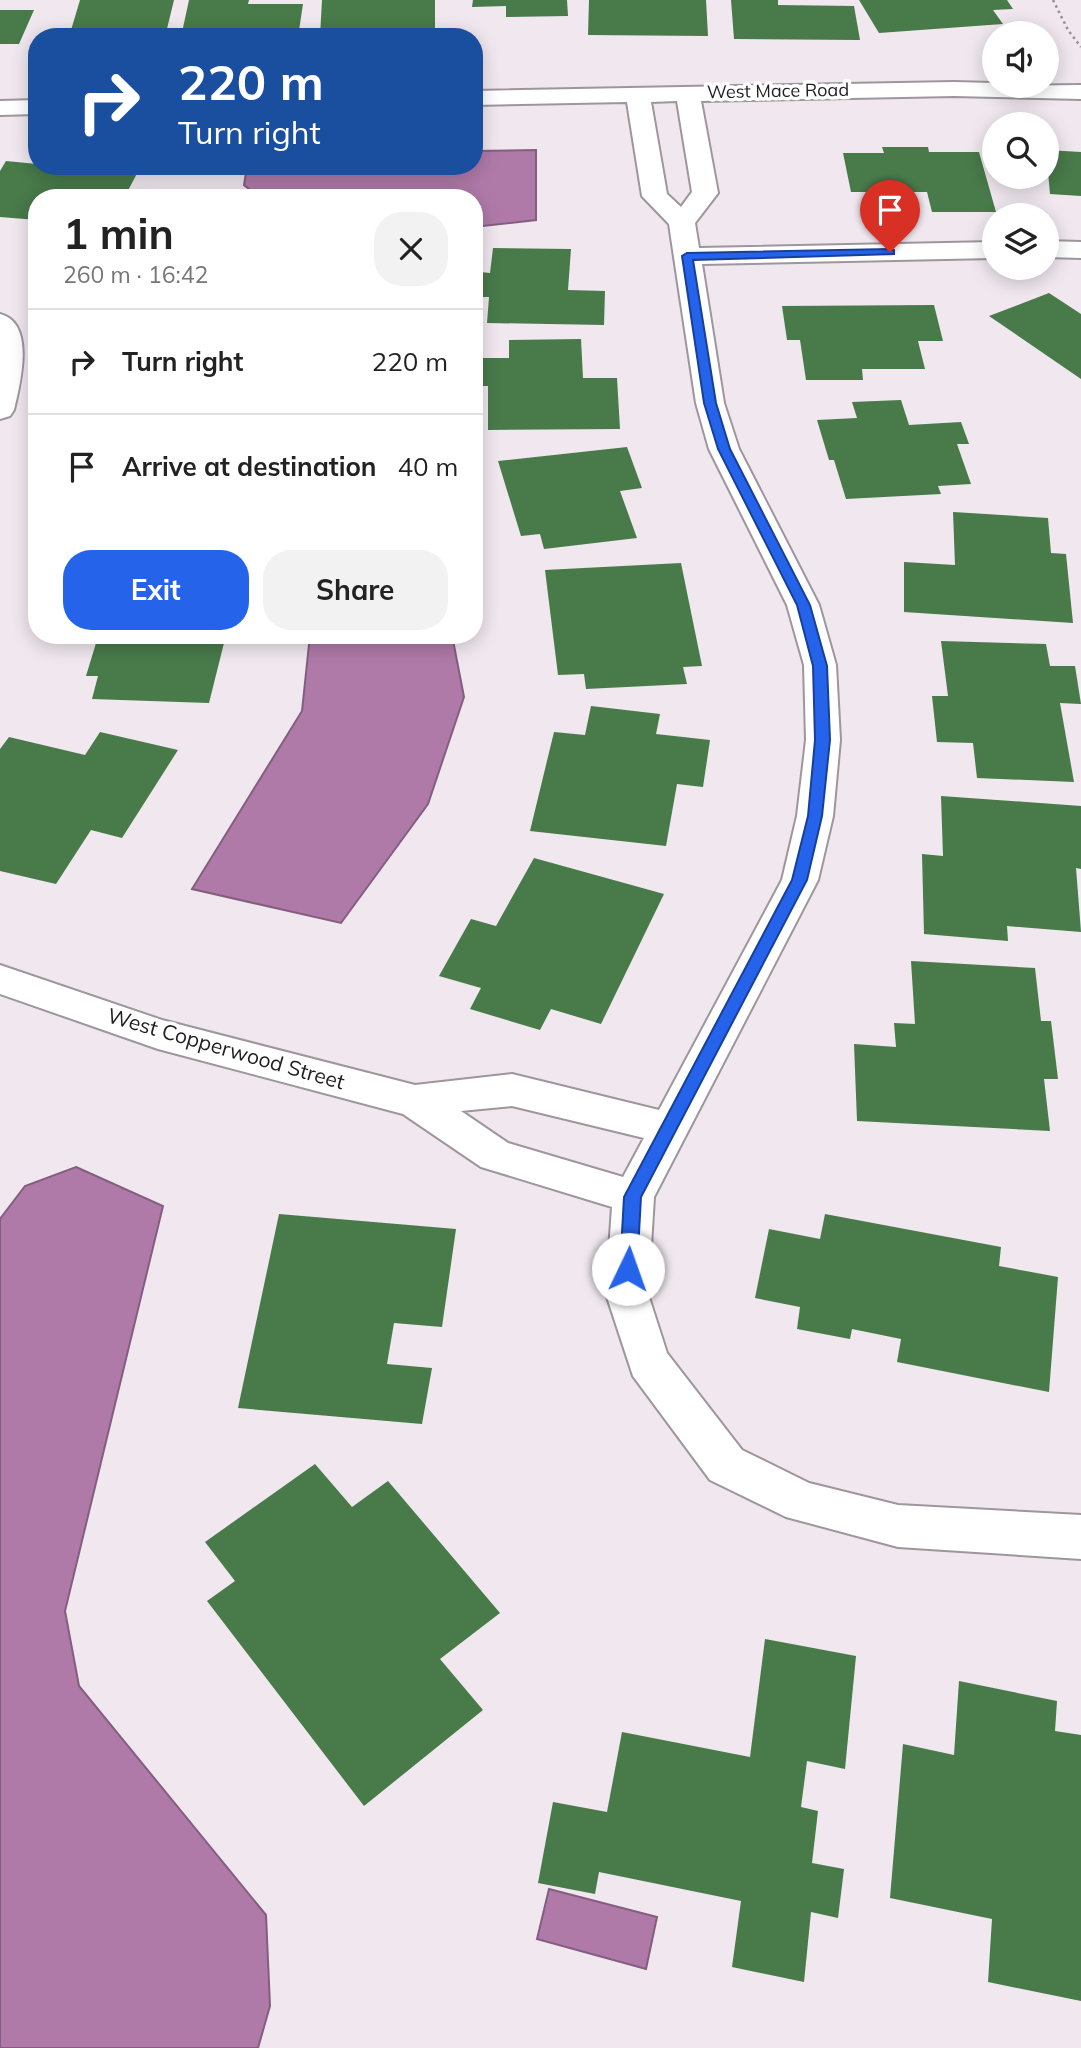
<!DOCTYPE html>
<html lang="en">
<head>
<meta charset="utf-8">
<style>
	body { margin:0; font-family:Mulish,sans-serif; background:#f2f2f2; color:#222; height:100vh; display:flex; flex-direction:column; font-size:26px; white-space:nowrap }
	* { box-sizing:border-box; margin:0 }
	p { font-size:23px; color:#767676 }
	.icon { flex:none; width:38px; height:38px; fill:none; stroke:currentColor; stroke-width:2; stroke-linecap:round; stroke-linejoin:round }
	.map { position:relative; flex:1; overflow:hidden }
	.details { position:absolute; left:28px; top:189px; width:455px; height:455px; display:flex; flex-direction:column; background:#fff; border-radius:28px; box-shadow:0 4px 18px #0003 }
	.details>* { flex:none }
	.top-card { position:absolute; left:28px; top:28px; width:455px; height:147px; border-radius:28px; box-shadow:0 4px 18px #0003; background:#1a4fa0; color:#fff; overflow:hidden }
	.fabs { position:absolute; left:982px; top:21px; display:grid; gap:14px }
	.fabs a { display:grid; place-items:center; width:77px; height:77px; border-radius:50%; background:#fff; box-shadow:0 4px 18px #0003; font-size:35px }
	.pin { position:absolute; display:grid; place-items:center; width:60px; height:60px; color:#fff; margin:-72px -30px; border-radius:50% 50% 50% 0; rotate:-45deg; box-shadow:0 0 7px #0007 }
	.pin .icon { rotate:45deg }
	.me { position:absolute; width:77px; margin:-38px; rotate:3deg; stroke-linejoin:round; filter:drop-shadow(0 0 5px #0008) }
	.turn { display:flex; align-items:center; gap:24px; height:147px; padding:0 35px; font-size:32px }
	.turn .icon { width:91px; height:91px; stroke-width:2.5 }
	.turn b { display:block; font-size:49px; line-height:60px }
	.round { display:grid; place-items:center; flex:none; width:74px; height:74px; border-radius:28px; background:#f2f2f2 }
	.overview { display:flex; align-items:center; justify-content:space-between; height:119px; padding:0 35px }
	h1 { font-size:42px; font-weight:700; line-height:52px }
	.cta { display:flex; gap:14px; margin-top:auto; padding:14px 35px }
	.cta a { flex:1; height:80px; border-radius:28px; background:#2563eb; color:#fff; font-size:28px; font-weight:700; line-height:80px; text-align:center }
	.cta a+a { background:#f2f2f2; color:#222 }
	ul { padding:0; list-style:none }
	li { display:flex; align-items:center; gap:21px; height:105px; padding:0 35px; border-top:2px solid #e0e0e0 }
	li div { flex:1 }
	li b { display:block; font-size:26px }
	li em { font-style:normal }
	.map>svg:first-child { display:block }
</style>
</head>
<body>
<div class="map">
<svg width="1081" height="2048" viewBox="0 0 1081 2048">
	<rect width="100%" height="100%" fill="#f0e7ef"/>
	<path fill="#af7aa8" stroke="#845e7f" stroke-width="2" d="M536,150v70l-62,7v-29h-214l-16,-13 3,-19h227v-15z
		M310,635h142l12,62 -36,107 -87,119 -149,-34 110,-178z
		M76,1167l87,39 -98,405 14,75 187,229 4,91 -12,42h-258v-829l25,-33z
		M549,1889l108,28 -11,52 -109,-30z"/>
	<path fill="#487a4a" d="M80,0h94l-9,37h-96z
		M189,0h60l-1,4h55l-5,33h-117z
		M322,0h113v34l-115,2z
		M473,0h94l1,16 -62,1v-11l-34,1z
		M589,0h117l2,36 -120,-1z
		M731,0h47v5l76,1 6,34 -126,-1z
		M859,0h148l6,9 -20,1 10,14 -124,9z
		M0,10h34l-15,34h-19z
		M882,147h46l1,5h50l17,60h-64l-5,-20h-76l-8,-39h41z
		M1046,150l35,2v44l-31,-2z
		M6,161l31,3v2h104l-17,32h-87v22l-37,-3v-46z
		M493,248l78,1 -3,41 37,1 -1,34 -117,-2 2,-26h-11l2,-25 10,1z
		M1049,293l32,21v65l-92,-63z
		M934,305l9,36h-25l7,28h-63l1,11h-57l-6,-40h-13l-5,-34z
		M581,339l2,39h34l3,51 -132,1v-44h-12v-28h33v-18z
		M901,400l8,25 52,-3 8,22h-12l14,40 -33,2 3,8 -95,5 -12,-39h-5l-12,-40 40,-2 -5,-16z
		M627,447l15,41 -22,3 17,47 -93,11 -4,-15 -19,2 -23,-75z
		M953,512l95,6 3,35 15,1 7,69 -169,-11v-50l51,3z
		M681,563l21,103 -19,1 4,17 -101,5 -2,-15 -26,1 -13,-105z
		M77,635h149l-17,68 -117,-4 6,-23h-12l10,-33 -21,-1z
		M941,641l105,3 4,22h25l6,38 -21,-1 14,79 -97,-4 -4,-35 -36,-1 -5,-46h16z
		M591,706l69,8 -4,20 54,6 -7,47 -26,-3 -11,62 -136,-15 24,-99 31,3z
		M100,732l78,18 -56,88 -31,-8 -35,54 -56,-13v-122l9,-12 76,18z
		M941,796l140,10v63l-5,-1 5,64 -74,-6 1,15 -84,-7 -2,-80 21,2z
		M534,858l130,36 -63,130 -50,-15 -11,21 -70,-21 11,-21 -42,-12 32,-57 25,7z
		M911,961l124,7 6,53h10l7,58h-14l6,52 -193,-10 -3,-77 42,3 -2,-24 21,1z
		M279,1214l177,15 -14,98 -48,-4 -7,41 45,4 -10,56 -184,-16z
		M825,1214l176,33 -2,19 59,11 -9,115 -152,-30 4,-23 -49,-10 -2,10 -53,-10 3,-22 -45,-9 14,-69 51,10z
		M315,1464l37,43 36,-26 112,132 -60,46 43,51 -119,96 -157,-205 28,-20 -30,-39z
		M765,1639l91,17 -11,113 -38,-8 -6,46 17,4 -6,52 32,6 -6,49 -27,-6 -7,70 -72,-15 9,-66 -142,-29 -4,22 -57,-11 15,-81 54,10 15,-80 128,25z
		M959,1681l98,20 -2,30 26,4v266l-93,-19 4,-63 -102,-21 13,-154 51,11z"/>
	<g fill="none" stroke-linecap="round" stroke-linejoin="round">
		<defs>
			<path id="minor" d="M954,82l40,1v3l87,-1v14l-127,-3 -253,5 17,92 -23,30 4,25 295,-6v16l-292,6 22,139 15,46 80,156 17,60 4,75 -7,76 -15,64 -164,317 -6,97 19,59 75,97 67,33 89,22 183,10v44l-183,-12 -112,-30 -76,-37 -77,-104 -27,-82 6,-87 -131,-40 -78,-53 -245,-65 -158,-55v-29l162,55 253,65 97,-11 147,36 123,-230 15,-64 9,-76 -2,-75 -17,-60 -78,-156 -13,-46 -27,-179 -27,-28 -15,-94 -153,3v-14zM677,101l15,91 -11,15 -14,-13 -16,-92zM512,1106l132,32 -21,39 -115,-34 -47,-32z
				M37,100v14l-37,1v-14z
				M1046,241l35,1v16l-35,-1z
				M0,314c36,9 20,70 14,96l-4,6 -10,3z"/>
		</defs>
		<use href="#minor" stroke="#9e969d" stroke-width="4"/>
		<path stroke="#989197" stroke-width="2.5" stroke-dasharray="2.5 3.5" stroke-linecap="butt" d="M1053,0l15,30 13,17"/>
		<use href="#minor" fill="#fff" fill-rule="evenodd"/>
	</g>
	<path fill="#2563eb" stroke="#184099" stroke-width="2" d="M890,249l4,1v4l-201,6 23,143 14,46 80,156 17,61 3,74 -8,76 -15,64 -166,317 -4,72 -2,6 -7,2 -6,-2 -2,-6 4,-72 168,-317 16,-64 7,-76 -2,-74 -16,-61 -79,-156 -14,-46 -22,-147 5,-3z"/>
	<g text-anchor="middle" stroke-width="7" stroke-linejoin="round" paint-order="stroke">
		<g font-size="18" fill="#201d20" stroke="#fff">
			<text transform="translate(778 91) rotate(-1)" y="6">West Mace Road</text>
		</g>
		<g font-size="21" fill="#201d20" stroke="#fff">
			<text transform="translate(226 1049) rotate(16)" y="7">West Copperwood Street</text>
		</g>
	</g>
</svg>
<div class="fabs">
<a><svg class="icon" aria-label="sound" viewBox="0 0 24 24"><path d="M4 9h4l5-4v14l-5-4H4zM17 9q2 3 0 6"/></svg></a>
<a><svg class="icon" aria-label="search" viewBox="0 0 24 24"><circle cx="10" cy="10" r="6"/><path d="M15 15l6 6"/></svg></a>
<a><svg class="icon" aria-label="layers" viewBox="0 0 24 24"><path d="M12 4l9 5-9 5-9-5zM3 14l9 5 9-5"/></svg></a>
</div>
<div class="pin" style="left:890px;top:252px;background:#d93025"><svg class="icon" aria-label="arrive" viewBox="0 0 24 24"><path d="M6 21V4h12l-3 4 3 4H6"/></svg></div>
<svg class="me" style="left:628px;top:1269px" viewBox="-20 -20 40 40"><circle r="19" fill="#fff"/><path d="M0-13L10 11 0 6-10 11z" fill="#2563eb"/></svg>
<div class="top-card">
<div class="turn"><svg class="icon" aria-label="right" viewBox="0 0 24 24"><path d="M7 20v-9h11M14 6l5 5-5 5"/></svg><div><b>220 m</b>Turn right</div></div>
</div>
<section class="details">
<div class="overview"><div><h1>1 min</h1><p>260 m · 16:42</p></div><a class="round"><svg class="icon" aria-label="close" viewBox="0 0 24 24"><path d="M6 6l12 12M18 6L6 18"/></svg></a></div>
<ul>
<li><svg class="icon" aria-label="right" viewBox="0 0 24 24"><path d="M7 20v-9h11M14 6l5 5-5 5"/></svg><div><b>Turn right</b></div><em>220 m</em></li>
<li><svg class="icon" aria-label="arrive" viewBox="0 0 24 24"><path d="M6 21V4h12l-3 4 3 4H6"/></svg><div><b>Arrive at destination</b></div><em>40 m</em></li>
</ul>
<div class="cta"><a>Exit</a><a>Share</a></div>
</section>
</div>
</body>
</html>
